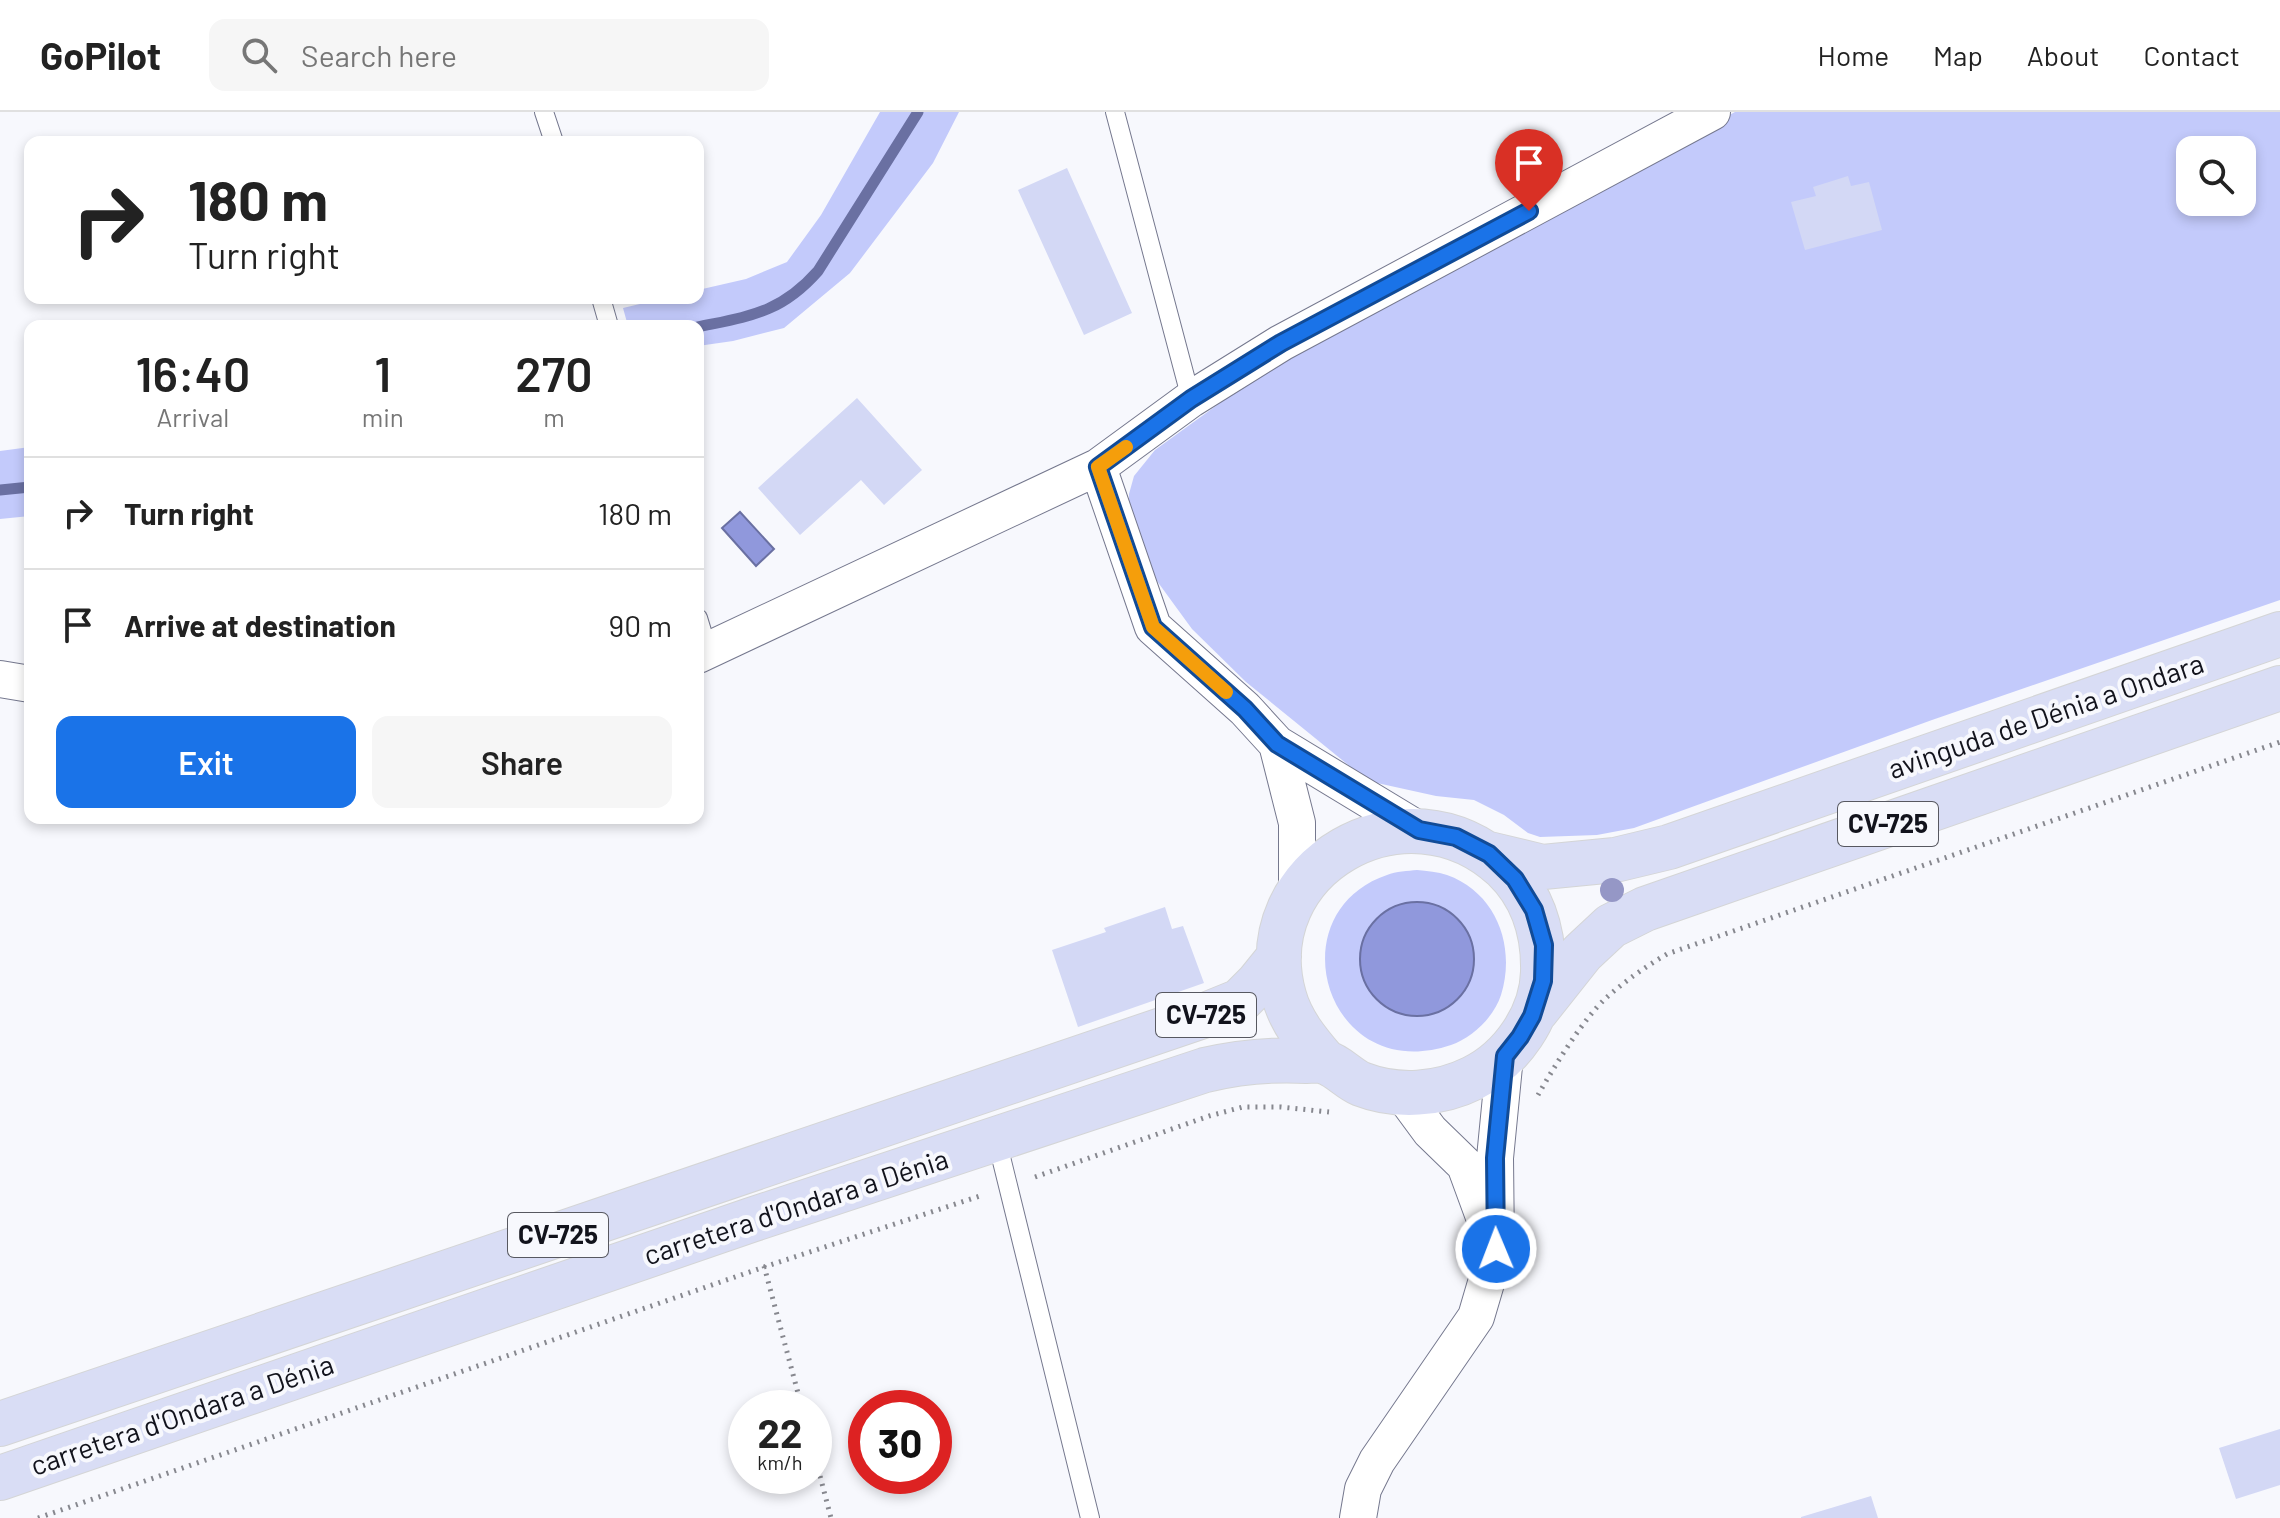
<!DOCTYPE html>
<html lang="en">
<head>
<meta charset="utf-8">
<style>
	body { margin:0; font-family:Barlow,sans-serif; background:#f6f6f6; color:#222; height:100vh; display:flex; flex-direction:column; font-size:30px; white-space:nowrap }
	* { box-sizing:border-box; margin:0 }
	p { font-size:26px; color:#767676 }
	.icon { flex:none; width:44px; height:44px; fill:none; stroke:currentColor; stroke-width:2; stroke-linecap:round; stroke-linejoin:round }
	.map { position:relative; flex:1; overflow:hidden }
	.side { position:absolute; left:24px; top:208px; width:680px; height:504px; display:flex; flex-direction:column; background:#fff; border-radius:16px; box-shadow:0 4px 12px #0003 }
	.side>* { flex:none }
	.top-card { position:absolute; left:24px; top:24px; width:680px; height:168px; border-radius:16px; box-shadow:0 4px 12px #0003; background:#fff; color:#222; overflow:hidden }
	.tools { position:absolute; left:2176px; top:24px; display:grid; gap:16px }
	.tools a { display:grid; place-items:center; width:80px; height:80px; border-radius:16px; background:#fff; box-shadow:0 4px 12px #0003; font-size:40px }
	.speed { position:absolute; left:728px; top:1278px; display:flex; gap:16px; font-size:40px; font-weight:700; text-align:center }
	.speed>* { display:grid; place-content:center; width:104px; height:104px; border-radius:50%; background:#fff; box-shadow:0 4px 12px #0003; line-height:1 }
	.speed small { font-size:20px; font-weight:400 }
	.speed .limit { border:12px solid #d22; background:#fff; color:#111 }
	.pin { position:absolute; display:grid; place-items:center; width:68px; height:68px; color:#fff; margin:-82px -34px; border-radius:50% 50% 50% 0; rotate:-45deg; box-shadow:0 0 8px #0007 }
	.pin .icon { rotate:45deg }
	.me { position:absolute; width:88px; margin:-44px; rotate:359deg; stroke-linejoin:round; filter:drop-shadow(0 0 6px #0008) }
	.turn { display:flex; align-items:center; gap:28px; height:168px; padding:0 32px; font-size:36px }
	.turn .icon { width:104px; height:104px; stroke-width:2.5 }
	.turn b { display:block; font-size:56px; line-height:68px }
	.eta { display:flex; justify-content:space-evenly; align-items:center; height:136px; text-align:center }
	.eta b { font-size:48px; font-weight:600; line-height:56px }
	.primary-button { display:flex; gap:16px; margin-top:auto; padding:16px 32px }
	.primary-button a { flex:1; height:92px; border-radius:16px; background:#1a73e8; color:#fff; font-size:32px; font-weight:600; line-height:92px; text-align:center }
	.primary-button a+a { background:#f6f6f6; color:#222 }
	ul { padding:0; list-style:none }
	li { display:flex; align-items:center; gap:24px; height:112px; padding:0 32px; border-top:2px solid #e0e0e0 }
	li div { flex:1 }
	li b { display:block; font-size:30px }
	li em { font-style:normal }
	header { display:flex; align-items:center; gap:48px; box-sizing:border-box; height:112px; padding:0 40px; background:#fff; border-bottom:2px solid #e0e0e0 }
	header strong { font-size:38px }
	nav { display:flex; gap:44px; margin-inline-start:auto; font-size:28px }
	.search { width:560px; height:72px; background:#f6f6f6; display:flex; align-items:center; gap:20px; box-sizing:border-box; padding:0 28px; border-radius:16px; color:#767676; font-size:30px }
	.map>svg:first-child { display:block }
</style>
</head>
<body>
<header>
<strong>GoPilot</strong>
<div class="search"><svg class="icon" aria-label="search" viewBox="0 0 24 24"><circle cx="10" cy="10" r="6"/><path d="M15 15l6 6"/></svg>Search here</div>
<nav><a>Home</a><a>Map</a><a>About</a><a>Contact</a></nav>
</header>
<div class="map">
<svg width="2280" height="1406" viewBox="0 0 2280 1406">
	<rect width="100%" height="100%" fill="#f7f8fd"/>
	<path fill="#c3cafb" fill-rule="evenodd" d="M880,0h79l-26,51 -83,110 -66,55 -51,13 -35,5v-20h-70l-5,-18 42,-10h33v-8l48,-11 41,-17 34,-47z
		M1735,0h545v488l-348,120 -298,108 -37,7 -57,2 -12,-4 -24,-18 -30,-15 -38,-4 -68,-15 -122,-99 -54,-53 -35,-48 -28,-69v-18l5,-18 21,-26 116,-84 223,-125zM2190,38h52v52h-52z
		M30,335v69l-30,3v-68z
		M1417,758c10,1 21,2 30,5 50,18 69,72 54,120 -7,22 -29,43 -50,50 -125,42 -176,-132 -64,-170 9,-4 21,-4 30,-5zM1448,798c33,28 37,74 -3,99 -6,3 -17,8 -24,7 -7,-1 -16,-7 -23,-10 -27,-11 -32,-15 -38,-43z"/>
	<path fill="#9098dc" stroke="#6a70a2" stroke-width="2" d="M740,400l34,37 -18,17 -34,-38z
		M1360 847a57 57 0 1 1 114 0a57 57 0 1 1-114 0Z"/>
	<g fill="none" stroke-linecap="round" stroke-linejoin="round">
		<path stroke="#6a70a2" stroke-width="11" d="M698,215c52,-11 83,-14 120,-56l100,-159
			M0,378l30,-3"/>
	</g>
	<path fill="#d3d8f5" d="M1067,56l65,145 -48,22 -66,-145z
		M1848,64l3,10 18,-4 13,48 -77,20 -14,-48 25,-6 -3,-9z
		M857,286l65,72 -38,35 -23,-25 -61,55 -42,-47z
		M1165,795l7,22 11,-3 21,57 -126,44 -26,-77 54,-18 -2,-4z
		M2280,1317v56l-44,14 -17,-51z
		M1871,1384l7,22h-77v-1z"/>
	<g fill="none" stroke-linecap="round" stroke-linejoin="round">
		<defs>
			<path id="lane" d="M544,0l10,30
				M1115,0l76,287
				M601,186l8,28
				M698,506l10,33
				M997,1029l93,377"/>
			<path id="street" d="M1098,355l55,160 92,82 32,35 142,86
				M698,543l400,-188 93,-68 90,-56 431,-231
				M0,567l30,5
				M1277,632l20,79v72
				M1402,981l28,38 35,34 22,60
				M1358,1406l5,-29 14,-28 99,-144 20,-68 -1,-91 10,-102"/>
			<path id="primary" d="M1489,742l54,13 72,-7 54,-13 611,-213
				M1536,899l46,-58 29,-27 34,-17 635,-221
				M0,1312l1203,-408 37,-15 18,-18 21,-26
				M0,1366l751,-258 454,-150c34,-8 67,-11 102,-9 5,0 13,-1 18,1 13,4 24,17 36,22 36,14 78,11 112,-6 39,-19 69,-63 70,-106 1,-40 -10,-76 -39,-104 -98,-91 -256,-1 -220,128 7,26 24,46 41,66"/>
		</defs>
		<use href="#lane" stroke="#75788e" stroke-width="20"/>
		<use href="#street" stroke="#75788e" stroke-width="38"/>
		<use href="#primary" stroke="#d4d5d6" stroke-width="46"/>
		<path stroke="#87888f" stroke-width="5" stroke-dasharray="2 6" stroke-linecap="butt" d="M1538,983c16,-28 45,-76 68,-97 19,-17 39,-31 61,-44l613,-212
			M1035,1065l174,-61 34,-9h38l48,5
			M764,1154l38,142
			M814,1341l17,65
			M38,1406l726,-251 219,-72"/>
		<use href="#lane" stroke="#fff" stroke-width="18"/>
		<use href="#street" stroke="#fff" stroke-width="36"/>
		<use href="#primary" stroke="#d9ddf5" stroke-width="44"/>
	</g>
	<circle fill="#9597c6" cx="1612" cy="778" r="12"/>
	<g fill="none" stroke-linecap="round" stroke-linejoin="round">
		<defs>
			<path id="route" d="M1496,1137l-1,-91 10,-102 15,-19 12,-21 11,-35 1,-36 -10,-35 -19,-31 -26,-25 -33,-17 -37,-7 -142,-86 -32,-35 -92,-82 -55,-160 93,-68 90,-56 248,-132"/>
		</defs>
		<use href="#route" stroke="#114b97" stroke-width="20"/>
		<use href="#route" stroke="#1a73e8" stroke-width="14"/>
		<path stroke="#f59e0b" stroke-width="14" d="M1126,335l-28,20 55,160 73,65"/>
	</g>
	<g text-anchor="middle" stroke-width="8" stroke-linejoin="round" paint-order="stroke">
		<g fill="#f7f8fd" stroke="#575860" stroke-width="2">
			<rect x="1838" y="690" width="100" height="44" rx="6"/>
			<rect x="1156" y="881" width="100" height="44" rx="6"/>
			<rect x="508" y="1101" width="100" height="44" rx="6"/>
		</g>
		<g font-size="26" font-weight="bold" fill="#12131c">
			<text x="1888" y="721">CV-725</text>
			<text x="1206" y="912">CV-725</text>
			<text x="558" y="1132">CV-725</text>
		</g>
		<g font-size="28" fill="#12131c" stroke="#f7f8fd">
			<text transform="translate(2046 604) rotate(-19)" y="10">avinguda de Dénia a Ondara</text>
			<text transform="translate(796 1095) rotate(-18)" y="10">carretera d'Ondara a Dénia</text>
			<text transform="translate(182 1303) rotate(-19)" y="10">carretera d'Ondara a Dénia</text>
		</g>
	</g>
</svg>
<div class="tools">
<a><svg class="icon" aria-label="search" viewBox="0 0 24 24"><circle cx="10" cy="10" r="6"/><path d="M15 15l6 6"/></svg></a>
</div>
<div class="speed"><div>22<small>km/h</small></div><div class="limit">30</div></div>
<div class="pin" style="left:1529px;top:99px;background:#d93025"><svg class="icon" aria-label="arrive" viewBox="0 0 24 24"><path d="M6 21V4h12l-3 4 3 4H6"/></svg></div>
<svg class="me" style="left:1496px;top:1137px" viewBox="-20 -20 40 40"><circle r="17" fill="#1a73e8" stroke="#fff" stroke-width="3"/><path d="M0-11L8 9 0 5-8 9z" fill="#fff"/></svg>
<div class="top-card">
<div class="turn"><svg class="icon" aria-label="right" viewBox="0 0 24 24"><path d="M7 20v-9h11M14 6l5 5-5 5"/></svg><div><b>180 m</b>Turn right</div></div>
</div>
<section class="side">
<div class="eta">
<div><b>16:40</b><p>Arrival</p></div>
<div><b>1</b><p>min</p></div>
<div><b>270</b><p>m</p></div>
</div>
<ul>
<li><svg class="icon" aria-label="right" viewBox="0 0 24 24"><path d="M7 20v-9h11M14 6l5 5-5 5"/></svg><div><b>Turn right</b></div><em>180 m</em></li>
<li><svg class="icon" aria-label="arrive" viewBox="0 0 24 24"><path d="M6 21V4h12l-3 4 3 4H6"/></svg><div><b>Arrive at destination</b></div><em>90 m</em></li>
</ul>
<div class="primary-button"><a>Exit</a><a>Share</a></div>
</section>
</div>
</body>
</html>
